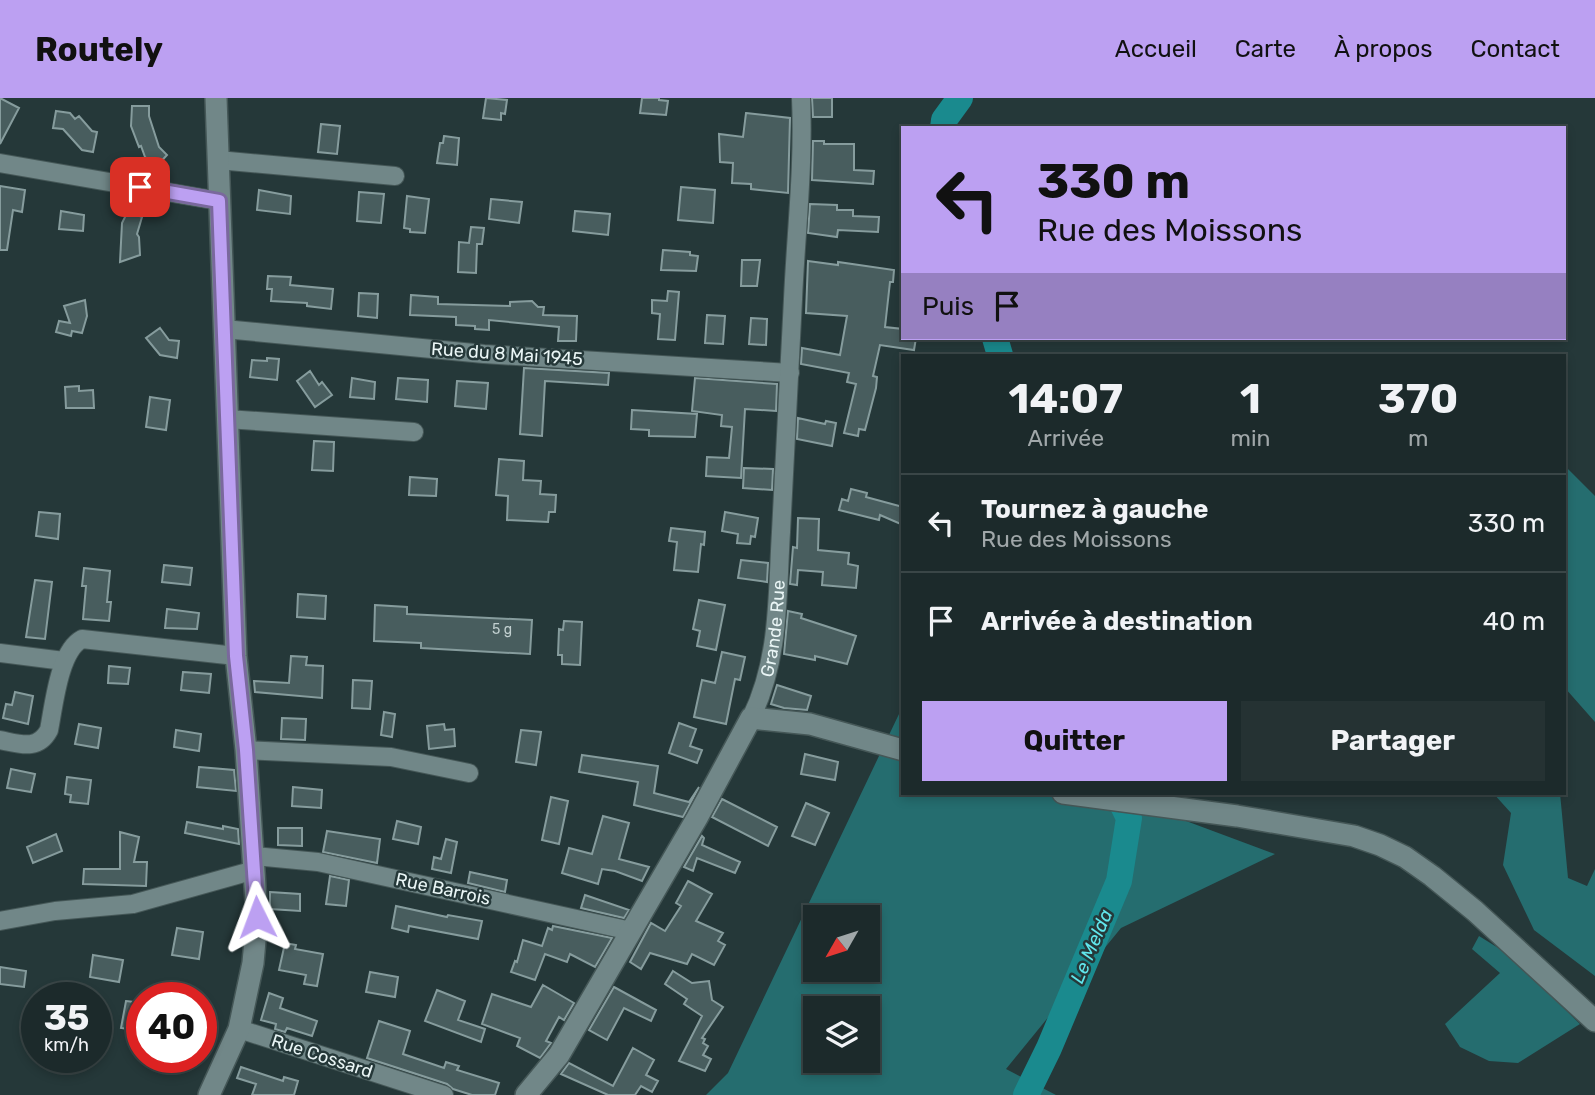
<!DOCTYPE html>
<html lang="fr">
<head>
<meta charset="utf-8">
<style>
	body { margin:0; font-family:Rubik,sans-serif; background:#253233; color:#f1f3f6; height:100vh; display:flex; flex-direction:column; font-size:26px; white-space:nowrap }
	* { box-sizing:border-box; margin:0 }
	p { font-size:23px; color:#a0a7a9 }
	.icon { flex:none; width:38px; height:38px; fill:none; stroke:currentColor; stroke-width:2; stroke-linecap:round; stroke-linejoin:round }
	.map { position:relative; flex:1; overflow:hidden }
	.details { position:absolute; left:901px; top:256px; width:665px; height:441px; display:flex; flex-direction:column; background:#1c2a2b; border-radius:0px; box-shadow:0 4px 10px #0003,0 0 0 2px #3a4647 }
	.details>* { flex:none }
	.guide { position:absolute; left:901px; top:28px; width:665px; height:214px; border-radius:0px; box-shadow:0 4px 10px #0003,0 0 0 2px #3a4647; background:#bca0f2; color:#111; overflow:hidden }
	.needle { width:46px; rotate:231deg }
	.tools { position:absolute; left:803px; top:807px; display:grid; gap:14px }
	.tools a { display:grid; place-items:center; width:77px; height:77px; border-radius:0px; background:#1c2a2b; box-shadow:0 4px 10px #0003,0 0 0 2px #3a4647; font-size:35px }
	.speed { position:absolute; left:21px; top:884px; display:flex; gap:14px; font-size:35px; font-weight:700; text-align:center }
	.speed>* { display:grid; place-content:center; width:91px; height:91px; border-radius:50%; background:#1c2a2b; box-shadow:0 4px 10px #0003,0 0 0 2px #3a4647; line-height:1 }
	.speed small { font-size:18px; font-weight:400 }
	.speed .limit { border:10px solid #d22; background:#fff; color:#111 }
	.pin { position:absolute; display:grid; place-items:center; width:60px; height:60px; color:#fff; margin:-30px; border-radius:14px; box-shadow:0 4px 10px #0006 }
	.me { position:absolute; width:77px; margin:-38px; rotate:357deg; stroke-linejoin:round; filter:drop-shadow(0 0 5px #0008) }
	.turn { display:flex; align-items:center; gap:24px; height:147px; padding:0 21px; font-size:32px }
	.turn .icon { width:91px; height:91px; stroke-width:2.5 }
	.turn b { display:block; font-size:49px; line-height:60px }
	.then { display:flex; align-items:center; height:66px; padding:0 21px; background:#0003; gap:14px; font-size:26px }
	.eta { display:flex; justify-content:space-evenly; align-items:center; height:119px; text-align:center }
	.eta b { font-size:42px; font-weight:700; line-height:49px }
	.action { display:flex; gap:14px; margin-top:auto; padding:14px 21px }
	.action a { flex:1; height:80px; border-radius:0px; background:#bca0f2; color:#111; font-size:28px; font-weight:700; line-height:80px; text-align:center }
	.action a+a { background:#253233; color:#f1f3f6 }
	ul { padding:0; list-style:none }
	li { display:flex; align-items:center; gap:21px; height:98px; padding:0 21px; border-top:2px solid #3a4647 }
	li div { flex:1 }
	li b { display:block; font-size:26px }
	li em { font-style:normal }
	header { display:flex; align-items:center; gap:42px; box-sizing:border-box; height:98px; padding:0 35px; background:#bca0f2; color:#111 }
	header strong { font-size:33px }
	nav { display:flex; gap:38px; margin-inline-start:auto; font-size:24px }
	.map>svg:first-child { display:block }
</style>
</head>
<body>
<header>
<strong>Routely</strong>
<nav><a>Accueil</a><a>Carte</a><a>À propos</a><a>Contact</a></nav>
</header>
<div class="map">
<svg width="1595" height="997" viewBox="0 0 1595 997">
	<rect width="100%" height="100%" fill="#253839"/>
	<path fill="#256d6f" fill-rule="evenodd" d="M1564,367l31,31v226l-30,-34z
		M899,616l4,1v78h208l164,61 -154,74 -115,141 50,26h-350l22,-22zM816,819h52v53h-52zM816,910h52v52h-52z
		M1493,695h67l8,85 19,8 8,-17v107l-61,-46 -31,-65 8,-52z
		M1479,838l29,18 72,70 -62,39 -29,-2 -29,-14 -15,-23 55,-51 -28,-24z"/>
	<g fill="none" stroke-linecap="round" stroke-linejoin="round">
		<path stroke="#1a8a8e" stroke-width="26" d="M943,30l1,-8 16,-22
			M995,240l5,17
			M1026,997l23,-47 70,-167 10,-63 -12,-25"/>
	</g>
	<path fill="#485d5e" stroke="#869c9d" stroke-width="2" d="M0,0l19,10 -19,36z
		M486,0l21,2 -2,14 -4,-1v7l-18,-2z
		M642,0h17v2l9,1 -2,14 -26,-2z
		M812,0h20v19h-19z
		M132,8h17v10l10,31 8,8 -11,12 -11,-10 -4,-11 -2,1 -8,-21z
		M56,13l14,2 5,6 4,-3 13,15 5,1 -4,20 -11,-2 -19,-21 -10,-1z
		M746,15l44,5 -2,75 -37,-4v-5l-19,-1 1,-20 -13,-1 -1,-28 24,3z
		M321,26l19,2 -3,28 -19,-2z
		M444,38l15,2 -2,27 -20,-2 3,-20h3z
		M813,43h11v3h30v26l20,1 -1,13 -61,-4z
		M0,88l25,4 -3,22 -9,-2 -6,40h-7z
		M681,89l34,3 -2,33 -35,-3z
		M259,92l32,6 -1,18 -33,-4z
		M359,94l25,2 -3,29 -24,-2z
		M407,98l22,3 -4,34 -15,-1v-3l-6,-1z
		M491,101l31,3 -3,21 -30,-4z
		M810,106l27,1v5h16v6l26,1 -1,15 -40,-2 -1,7 -29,-4z
		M61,113l23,4 -1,16 -24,-2z
		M128,113l14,6 -5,17 2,3 1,18 -20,7 2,-39z
		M575,113l35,3 -2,21 -35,-4z
		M471,129l13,1 -2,16h-5l-1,29 -18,-1 1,-30 10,1z
		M663,152l27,2v3l8,1 -2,15 -35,-1z
		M742,162h18l-3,26h-16z
		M808,163l30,4v-3l56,8 -1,12h-3l-5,45 18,2v9h13l-2,12 -34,-5 -7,31 4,1 -1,11 -11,42 -6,-1 -1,7 -14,-3 12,-49 -9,-2 2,-9 -48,-9 1,-16 38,7 7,-39 -41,-3z
		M268,178l23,1 -1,8 43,4 -2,20 -24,-3v-3l-36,-2 1,-12h-5z
		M668,193l11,1 -4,48 -17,-1 2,-25 -8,-1v-13l15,1z
		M359,195l19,1 -1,24 -19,-2z
		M411,197l27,2v7l72,2v-4l22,-1 6,6h6l-1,8 34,1 -1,25h-18l1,-14 -70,-7v10l-14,-1v-3l-19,-1v-8l-46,-2z
		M85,202l2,16 -5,17 -10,-2 -1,5 -15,-4 3,-11 11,2 -6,-17z
		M707,217l18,1 -2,28 -18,-1z
		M751,220l16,1 -1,26 -17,-1z
		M160,230l9,12 10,1 -2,17 -17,-3 -14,-17z
		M267,260l12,1 -2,21 -27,-3 2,-17 15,1z
		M524,270l85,5 -1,12 -63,-4 -3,55 -22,-2z
		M310,273l9,14 3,-3 10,13 -17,12 -18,-26z
		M352,280l23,4 -1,17 -24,-2z
		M398,280l30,2 -1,22 -31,-3z
		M695,280l82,6 -1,27 -31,-2 -4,69 -35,-2 1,-19 22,1 3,-31 -11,-1 1,-11 -30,-4z
		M457,283l31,2 -2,26 -31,-3z
		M79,288v5l14,-1 1,18h-28l-1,-21z
		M150,299l20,3 -4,30 -20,-3z
		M632,312l65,4 -2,23 -46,-1v-6l-18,-1z
		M798,320l27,6 1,-3 10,2 -4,23 -35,-7z
		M314,343l20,1 -1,29 -21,-1z
		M499,361l25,2 -1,19 18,1 -1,13 16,1 -1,17h-6l-1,10 -41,-2 1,-24 -12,-1z
		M744,370l29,1 -1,21 -29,-2z
		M410,379l27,2 -1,17 -27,-1z
		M851,391l16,4 -1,4 37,10v18l-23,-10 -1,5 -40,-10 3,-11 6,2z
		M39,414l21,2 -2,25 -22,-3z
		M725,414l33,6 -3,19 -4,-1 -1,8 -13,-1 1,-9 -16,-3z
		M798,420l21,1 -1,31 31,3 -1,11 10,2 -2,22 -34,-3 1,-13 -25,-2 -1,15 -7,-1 3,-37 4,1z
		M671,430l34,4 -1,13 -3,-1 -3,28 -24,-2 3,-28 -8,-1z
		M741,462l27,3 -1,19 -29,-4z
		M164,467l28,3 -2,17 -28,-3z
		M84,470l26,3 -3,31h4l-2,19 -26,-2 3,-33h-4z
		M35,482l17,2 -7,57 -19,-2z
		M298,496l28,2 -1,23 -28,-2z
		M699,502l26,5 -9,45 -19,-4 3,-15 -7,-2z
		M375,507l32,2v7l125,6 -2,34 -109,-6v-5l-47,-2z
		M167,511l32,4 -2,16 -32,-1z
		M788,513l14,3 -1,4 55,18 -9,28 -32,-8v4l-31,-6z
		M564,523l18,1 -2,43 -18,-1v-9h-4l1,-26 4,1z
		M722,554l23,5 -5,23 -5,-1 -9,45 -32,-7 8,-37 13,3z
		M291,558l16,1 -1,8 17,1 -1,32 -67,-6 -1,-11 35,2z
		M109,568l21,2 -2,16 -20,-1z
		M183,574l28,2 -2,19 -28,-3z
		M353,582l19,1 -2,28 -18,-1z
		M777,587l34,11 -4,14 -23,-2 -13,-4z
		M15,594l18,4 -5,28 -25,-6 3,-14 6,1z
		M384,614l11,2 -3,23 -11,-2z
		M282,620l24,1 -1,21 -24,-1z
		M679,625l17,6 -6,17 12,4 -5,13 -28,-10z
		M79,626l22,4 -3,20 -23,-4z
		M444,626l1,6 9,-1 1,17 -26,3 -2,-23z
		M176,632l25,4 -2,17 -25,-4z
		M521,632l20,2 -5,33 -20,-3z
		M805,656l33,8 -3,18 -34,-6z
		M582,657l76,11 -4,27 35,9 10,-15 -16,30 -49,-12 4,-23 -59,-10z
		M199,669l35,3 2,21 -39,-4z
		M11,671l24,5 -4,18 -24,-4z
		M67,679l24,3 -3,24 -18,-2 1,-7 -6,-1z
		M293,689l29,3 -1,18 -29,-2z
		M551,699l17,4 -9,43 -17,-4z
		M722,701l55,28 -9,19 -56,-29z
		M806,705l23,10 -14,32 -23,-9z
		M603,718l26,7 -10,36 30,8 -7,14 -27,-10 -13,-2 -4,15 -36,-11 7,-25 23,6z
		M397,723l24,6 -3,17 -25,-5z
		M187,724l36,7v-3l15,3 1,15 -54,-11z
		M278,730h24v18l-24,-1z
		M327,733l53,8 -3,24 -54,-11z
		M120,734l19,5 -5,25h13l-1,24 -63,-2 1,-15h36z
		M56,736l6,17 -29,12 -6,-16z
		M702,738l2,2 -2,7 38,17 -5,11 -38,-15 -4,13 -9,-4z
		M446,741l11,3 -6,31 -19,-4 2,-12 7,2z
		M470,774l37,8 -2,12 -37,-9z
		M330,778l19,4 -3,26 -20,-2z
		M688,783l24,13 -16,27 27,12 -5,8 7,4 -11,20 -22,-11 -5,10 -37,-11 -9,16 -11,-7 21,-39 14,8 16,-25 -5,-3z
		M270,794l30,2v17l-30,-2z
		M585,797l44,15 -5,8 -43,-10z
		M396,808l51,11 1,-2 34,6 -4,18 -69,-13 -1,6 -16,-4z
		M553,828l59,12 -17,29 -25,-13 -3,8 -22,-8 -10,26 -24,-8 4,-11 2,1 6,-22 19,6 6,-18 4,2z
		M177,830l26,4 -4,27 -27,-4z
		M285,845l11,2 -1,4 28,5 -6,32 -13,-2 2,-9 -27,-5z
		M93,857l30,5 -4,22 -29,-5z
		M0,869l26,4 -2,16 -24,-3z
		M673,873l19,12 17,-2 3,19 11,7 -21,31 3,1 -2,4 5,3 -5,9 8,4 -6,12 -26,-10 23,-45 -18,-12 3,-5 -22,-15z
		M370,874l28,5 -3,20 -29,-5z
		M543,887l31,18 -10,17 -5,-3 -13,24 5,2 -11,15 -23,-12 3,-8 -38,-14 10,-30 39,13z
		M614,889l42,23 -5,11 -27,-13 -17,32 -18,-10z
		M437,892l28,11 -7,19 27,9 -4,13 -56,-21z
		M269,895l14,5 -3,10 37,13 -5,15 -25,-8 -2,4 -10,-3 1,-5 -15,-4z
		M126,903l16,2v28l-21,-3z
		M379,923l31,10 -7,23 41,14 2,-6 13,4 -2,4 42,13 -4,12h-23l-19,-6 -6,-5 -80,-26z
		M633,950l21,12 -8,15 12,6 -6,11 -11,-6 -6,9h-27l-47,-21 8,-11 44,23z
		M241,969l42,14 1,-4 14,4 -4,14h-42l4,-11 -19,-6z"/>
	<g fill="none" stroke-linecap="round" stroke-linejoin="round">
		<defs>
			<g id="minor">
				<path d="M218,62l177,16"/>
				<path d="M0,65l219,38"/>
				<path d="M224,231l260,25 306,19"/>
				<path d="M227,321l187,13"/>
				<path d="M0,555l64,8"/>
				<path id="s1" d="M751,620c29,-59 26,-122 30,-186 4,-78 8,-156 12,-233 3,-67 11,-133 8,-201"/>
				<path d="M0,642c20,4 38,11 49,-10 5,-25 10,-79 33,-91l154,17"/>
				<path d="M246,652l145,7 78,16"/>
				<path d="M254,758l64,6 313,69"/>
				<path d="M0,823l55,-10 78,-7 122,-34"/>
				<path d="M239,931l205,66"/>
			</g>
			<path id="tertiary" d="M1063,695l174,23 117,20 26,9 25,12 27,19 43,35 120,110
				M209,997l30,-66 14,-66 4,-46 -11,-167 -10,-94 -20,-558
				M526,997l33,-40 138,-237 54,-100 59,6 93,26"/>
		</defs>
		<use href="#minor" stroke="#455757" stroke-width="20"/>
		<use href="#tertiary" stroke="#455757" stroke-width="24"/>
		<use href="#minor" stroke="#718788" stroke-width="18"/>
		<use href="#tertiary" stroke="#718788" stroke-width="21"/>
	</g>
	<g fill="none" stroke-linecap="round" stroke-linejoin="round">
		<defs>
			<path id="route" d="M140,89l79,14 17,455 10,94 11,167"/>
		</defs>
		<use href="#route" stroke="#7a689d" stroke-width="18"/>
		<use href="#route" stroke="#bca0f2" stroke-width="12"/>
	</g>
	<g text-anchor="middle" stroke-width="5" stroke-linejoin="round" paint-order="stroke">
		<g font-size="14" fill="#c1cfcf">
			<text x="502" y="536">5 g</text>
		</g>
		<g font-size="18" fill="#e9f5f5" stroke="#253839">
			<text transform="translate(507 256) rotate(4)" y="6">Rue du 8 Mai 1945</text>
			<text dy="6" stroke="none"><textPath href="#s1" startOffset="93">Grande Rue</textPath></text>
			<text transform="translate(443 791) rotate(12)" y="6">Rue Barrois</text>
			<text transform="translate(322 958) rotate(18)" y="6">Rue Cossard</text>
		</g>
		<g font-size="19" font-style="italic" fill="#61e7ed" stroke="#253839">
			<text transform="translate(1091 848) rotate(-67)" y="7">Le Melda</text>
		</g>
	</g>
</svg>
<div class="tools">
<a><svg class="needle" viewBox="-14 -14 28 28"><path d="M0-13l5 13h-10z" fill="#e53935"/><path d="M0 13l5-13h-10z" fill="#a0a7a9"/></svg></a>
<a><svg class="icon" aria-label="layers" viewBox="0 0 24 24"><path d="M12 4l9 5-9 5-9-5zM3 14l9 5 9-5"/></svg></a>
</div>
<div class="speed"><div>35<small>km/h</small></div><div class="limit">40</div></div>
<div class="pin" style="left:140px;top:89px;background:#d93025"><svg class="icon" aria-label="arrive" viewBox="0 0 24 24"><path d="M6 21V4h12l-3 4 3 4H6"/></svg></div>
<svg class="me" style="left:257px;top:819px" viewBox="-20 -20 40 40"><path d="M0-17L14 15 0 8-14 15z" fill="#bca0f2" stroke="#fff" stroke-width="4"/></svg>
<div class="guide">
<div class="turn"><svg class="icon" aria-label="left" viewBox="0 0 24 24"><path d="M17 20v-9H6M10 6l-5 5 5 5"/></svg><div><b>330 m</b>Rue des Moissons</div></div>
<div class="then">Puis<svg class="icon" aria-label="arrive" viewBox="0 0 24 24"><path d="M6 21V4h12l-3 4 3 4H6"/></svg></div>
</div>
<section class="details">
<div class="eta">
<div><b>14:07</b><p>Arrivée</p></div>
<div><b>1</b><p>min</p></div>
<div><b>370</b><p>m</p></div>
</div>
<ul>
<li><svg class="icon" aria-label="left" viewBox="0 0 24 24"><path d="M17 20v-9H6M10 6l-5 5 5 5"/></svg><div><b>Tournez à gauche</b><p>Rue des Moissons</p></div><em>330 m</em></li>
<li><svg class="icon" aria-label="arrive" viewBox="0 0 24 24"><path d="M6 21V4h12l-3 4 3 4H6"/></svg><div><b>Arrivée à destination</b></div><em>40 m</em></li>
</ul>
<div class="action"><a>Quitter</a><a>Partager</a></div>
</section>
</div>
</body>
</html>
